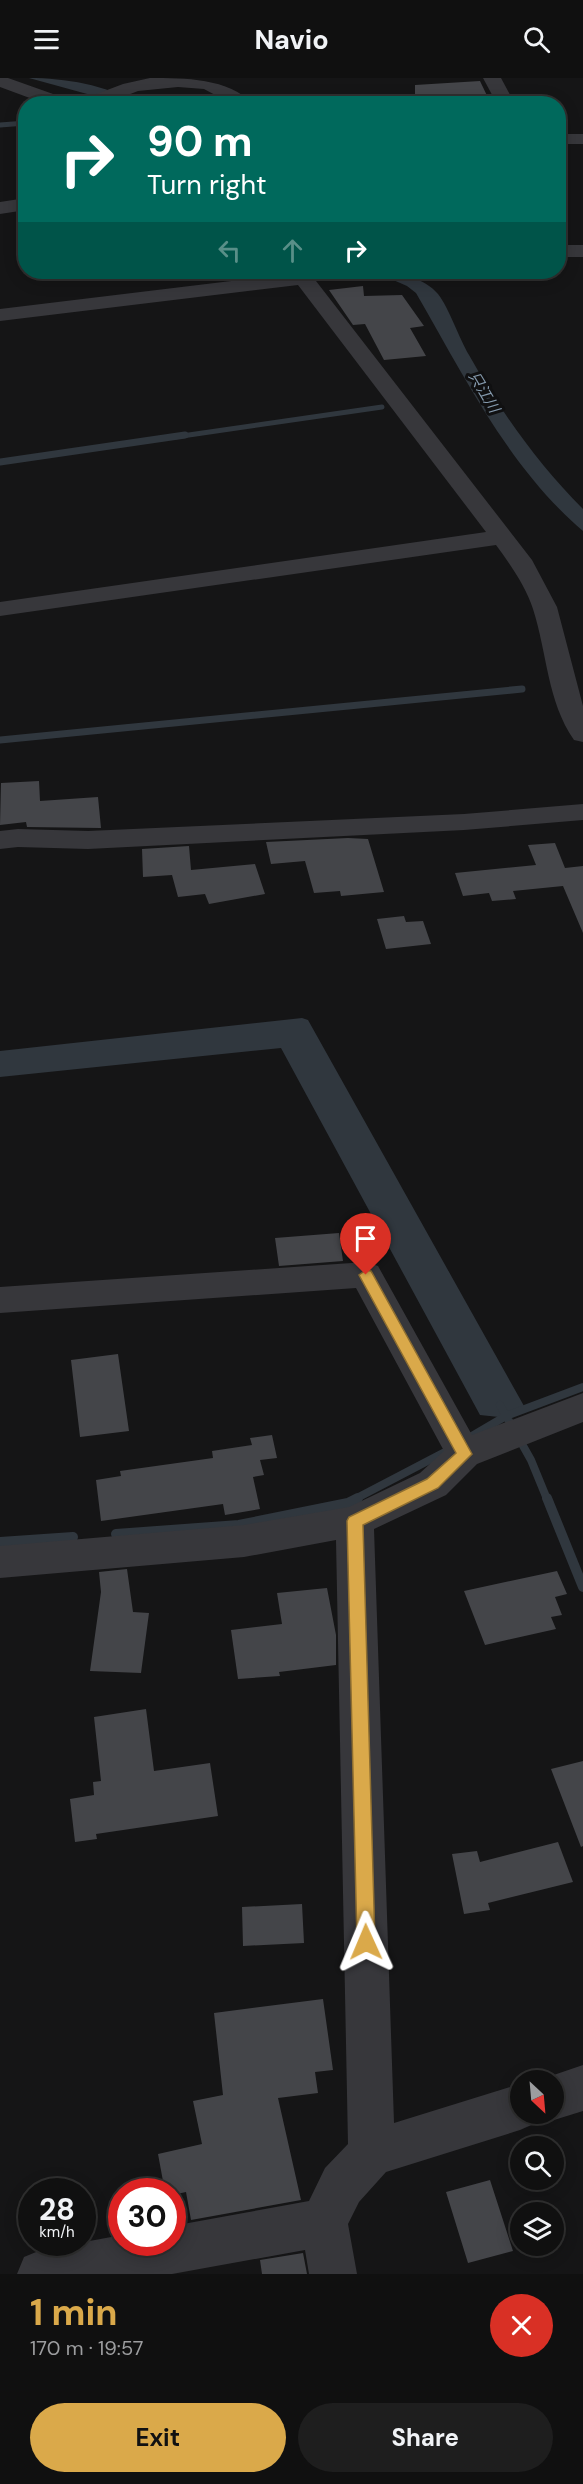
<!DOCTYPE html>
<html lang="en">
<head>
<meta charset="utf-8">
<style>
	body { margin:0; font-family:"DM Sans","Noto Sans JP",sans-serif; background:#1e1e1e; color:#f1f3f6; height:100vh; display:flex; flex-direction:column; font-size:22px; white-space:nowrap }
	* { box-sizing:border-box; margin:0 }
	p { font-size:20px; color:#9c9d9f }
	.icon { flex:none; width:33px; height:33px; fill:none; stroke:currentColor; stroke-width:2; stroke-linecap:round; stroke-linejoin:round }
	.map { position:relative; height:2196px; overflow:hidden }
	.drawer { display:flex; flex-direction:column; background:#101010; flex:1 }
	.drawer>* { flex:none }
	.banner { position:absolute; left:18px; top:18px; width:548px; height:183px; border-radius:24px; box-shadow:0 3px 15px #0003,0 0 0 2px #303030; background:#00695c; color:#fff; overflow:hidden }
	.needle { width:39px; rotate:154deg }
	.controls { position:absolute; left:510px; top:1992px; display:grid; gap:12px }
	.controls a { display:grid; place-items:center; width:54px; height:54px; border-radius:50%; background:#101010; box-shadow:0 3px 15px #0003,0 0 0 2px #303030; font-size:30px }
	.speed { position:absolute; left:18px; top:2100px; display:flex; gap:12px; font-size:30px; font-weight:700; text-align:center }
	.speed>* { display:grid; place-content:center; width:78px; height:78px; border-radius:50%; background:#101010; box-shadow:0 3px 15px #0003,0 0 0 2px #303030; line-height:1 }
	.speed small { font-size:15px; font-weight:400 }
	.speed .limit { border:9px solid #d22; background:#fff; color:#111 }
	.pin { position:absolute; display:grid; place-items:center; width:51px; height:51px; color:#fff; margin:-62px -26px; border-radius:50% 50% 50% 0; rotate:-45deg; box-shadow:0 0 6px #0007 }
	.pin .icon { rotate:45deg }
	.me { position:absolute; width:66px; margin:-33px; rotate:359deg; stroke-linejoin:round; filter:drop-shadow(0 0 4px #0008) }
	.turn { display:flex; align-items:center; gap:21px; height:126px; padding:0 30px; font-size:27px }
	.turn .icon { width:78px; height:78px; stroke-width:2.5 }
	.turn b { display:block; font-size:42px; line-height:51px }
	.lanes { display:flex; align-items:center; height:57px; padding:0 30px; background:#0003; justify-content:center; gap:30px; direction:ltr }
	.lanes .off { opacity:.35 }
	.round { display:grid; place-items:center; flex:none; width:63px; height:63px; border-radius:32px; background:#1e1e1e }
	.summary { display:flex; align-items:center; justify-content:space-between; height:102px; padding:0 30px }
	h1 { font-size:36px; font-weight:700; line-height:45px; color:#daa94a }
	.button { display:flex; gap:12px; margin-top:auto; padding:12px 30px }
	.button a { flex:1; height:69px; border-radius:36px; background:#daa94a; color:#111; font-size:24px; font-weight:700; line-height:69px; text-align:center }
	.button a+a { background:#1e1e1e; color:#f1f3f6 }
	header { display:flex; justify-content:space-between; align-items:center; height:78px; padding:0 30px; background:#101010; font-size:27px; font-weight:700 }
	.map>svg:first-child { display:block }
</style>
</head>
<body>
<header><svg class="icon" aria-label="menu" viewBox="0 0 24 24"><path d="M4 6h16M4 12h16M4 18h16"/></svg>Navio<svg class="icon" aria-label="search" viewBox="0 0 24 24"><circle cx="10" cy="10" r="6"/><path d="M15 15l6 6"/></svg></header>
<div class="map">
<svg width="583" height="2196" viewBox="0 0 583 2196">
	<rect width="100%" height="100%" fill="#151516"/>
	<path fill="#30373e" d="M29,0c36,0 77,7 108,25h-24l-4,-3z
		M375,194c21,-1 49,5 63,22 11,14 21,44 31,61 32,57 68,108 114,154v22c-74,-63 -119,-155 -167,-238l-9,-7z
		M302,940l6,2 216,386 -25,11 -19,-2 -199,-367 -281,29v-26z"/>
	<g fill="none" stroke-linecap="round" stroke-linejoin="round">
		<path stroke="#30373e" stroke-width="5" d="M0,47l26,-2
			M175,359l207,-30"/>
		<path stroke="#30373e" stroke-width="7" d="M0,384l185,-27
			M0,662l522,-51"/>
		<path stroke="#30373e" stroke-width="8" d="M500,1327l31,55 16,39
			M472,1358l34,-20 77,-29
			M355,1421l88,-46"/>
		<path stroke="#30373e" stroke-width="10" d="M547,1420l36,89
			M116,1456l123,-9 109,-22 10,-5
			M0,1464l73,-5"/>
	</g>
	<path fill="#444549" d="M480,3l11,23h-76v-19z
		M363,208l1,10 38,-1 22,31 -14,2 16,28 -42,4 -19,-36 -12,1 -24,-35z
		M39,703l1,20 58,-4 3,31 -74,-1 -1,-5 -26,3 1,-42z
		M348,760l20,1 16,53 -43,4 -1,-5 -26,2 -9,-32 -34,3 -5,-22z
		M555,765l10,25 18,-2v67l-20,-47 -50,5 3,8 -24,2 -3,-8 -26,3 -8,-23 81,-8 -8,-20z
		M189,768l2,24 64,-6 10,30 -56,10 -4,-10 -27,3 -6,-22 -29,2 -1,-28z
		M404,838l2,6 17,-1 8,23 -45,5 -9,-30z
		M339,1155l4,28 -64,5 -4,-28z
		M118,1276l11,77 -49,6 -9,-77z
		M272,1357l5,23 -17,2 4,15 -11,2 7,32 -35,6 -2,-11 -122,17 -5,-41 25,-4 -1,-5 93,-13 -1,-7 40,-6 -2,-7z
		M127,1491l6,43 16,1 -8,60 -51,-2 11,-79 -2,-20z
		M557,1493l10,23 -12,3 7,18 -11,2 5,12 -71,16 -21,-54z
		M327,1510l9,47v30l-57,7 1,4 -42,3 -7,-49 51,-6 -5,-31z
		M146,1631l8,62 56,-8 8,53 -122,18 1,5 -22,3 -5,-43 24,-4 -1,-13 8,-1 -7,-64z
		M583,1683v85l-2,1 -30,-78z
		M558,1764l15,40 -85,21 2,7 -26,4 -12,-60 25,-3 3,11z
		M302,1826l2,39 -61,3 -1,-39z
		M323,1921l10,71 -18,2 3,21 -40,5 23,102 -110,20 -5,-28 -14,3v-3h-7l-7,-38 44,-10 -9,-43 30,-6 -9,-82z
		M490,2102l23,71 -45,12 -22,-71z
		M303,2175l4,21h-45l-2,-14z"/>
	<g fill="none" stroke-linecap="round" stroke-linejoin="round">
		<path fill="#37373b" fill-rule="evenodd" d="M0,0h8l62,22 3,4h-27l-46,-17z
			M150,0c34,0 79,0 103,26h-21l-28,-15 -26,-2 -40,4 -33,13h-27l3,-4 42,-16z
			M483,0h18l14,26h-18z
			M558,56h25v10h-25z
			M26,120v12l-26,4v-12z
			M558,167h25v12h-25z
			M305,194h37l-3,4 -23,5 216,279 25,47 26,99v36l-9,-2c-27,-39 -27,-88 -41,-131 -7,-22 -23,-45 -37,-64l-496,71v-14l486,-70 -188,-247 -298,36v-12z
			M583,726v16l-119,10 -376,19 -70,-2 -18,2v-18l18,-2 70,2 376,-17z
			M366,1184l12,4 94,169 111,-42v29l-106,42 -31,31 -72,34 20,594 126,-39v30h34v-34h-15l44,-15v46l-29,9 -14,-6 -4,9 -16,7 -134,42 -27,30 -11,22 9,50h-48l-4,-24 -133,24h-155l7,-17 17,-7 81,-15v7h50v-16l137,-25 16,-33 23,-24 -12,-604 -92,17 -244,21v-32l244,-21 105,-18 71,-34 24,-22 -88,-163 -356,25v-26z"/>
	</g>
	<path fill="#daa94a" stroke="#8e6e30" stroke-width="1.5" d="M366,1192l5,1 101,183 -34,34 -75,37 12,417 -3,6 -6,3 -6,-3 -3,-6 -10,-421 2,-4 78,-38 29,-26 -97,-178z"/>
	<g text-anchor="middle" stroke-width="6" stroke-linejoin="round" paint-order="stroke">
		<g font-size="15" font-style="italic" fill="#8499ac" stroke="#101011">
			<text transform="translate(484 314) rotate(59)" y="5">只江川</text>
		</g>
	</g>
</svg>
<div class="controls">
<a><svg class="needle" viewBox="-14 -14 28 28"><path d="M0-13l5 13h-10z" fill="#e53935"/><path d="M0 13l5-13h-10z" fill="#9c9d9f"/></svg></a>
<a><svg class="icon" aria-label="search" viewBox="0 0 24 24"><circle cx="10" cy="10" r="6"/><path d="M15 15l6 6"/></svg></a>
<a><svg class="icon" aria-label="layers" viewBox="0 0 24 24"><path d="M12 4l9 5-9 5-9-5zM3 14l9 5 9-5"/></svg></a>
</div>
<div class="speed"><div>28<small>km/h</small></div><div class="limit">30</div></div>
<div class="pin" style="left:366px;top:1197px;background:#d93025"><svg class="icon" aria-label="arrive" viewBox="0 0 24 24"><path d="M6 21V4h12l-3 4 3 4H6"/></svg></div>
<svg class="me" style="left:366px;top:1864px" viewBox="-20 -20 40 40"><path d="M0-17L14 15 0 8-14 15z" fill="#daa94a" stroke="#fff" stroke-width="4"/></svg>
<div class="banner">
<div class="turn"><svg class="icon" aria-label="right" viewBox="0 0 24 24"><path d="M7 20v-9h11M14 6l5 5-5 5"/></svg><div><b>90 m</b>Turn right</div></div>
<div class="lanes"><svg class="icon off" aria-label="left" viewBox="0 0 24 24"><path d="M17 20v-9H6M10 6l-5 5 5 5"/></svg><svg class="icon off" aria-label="ahead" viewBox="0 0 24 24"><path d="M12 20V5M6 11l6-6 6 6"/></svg><svg class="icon" aria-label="right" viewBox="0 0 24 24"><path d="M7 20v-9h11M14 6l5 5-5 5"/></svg></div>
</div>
</div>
<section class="drawer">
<div class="summary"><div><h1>1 min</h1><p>170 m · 19:57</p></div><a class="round" style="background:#d93025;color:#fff"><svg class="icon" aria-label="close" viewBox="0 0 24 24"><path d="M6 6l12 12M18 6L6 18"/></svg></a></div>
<div class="button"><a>Exit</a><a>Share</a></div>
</section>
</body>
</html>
